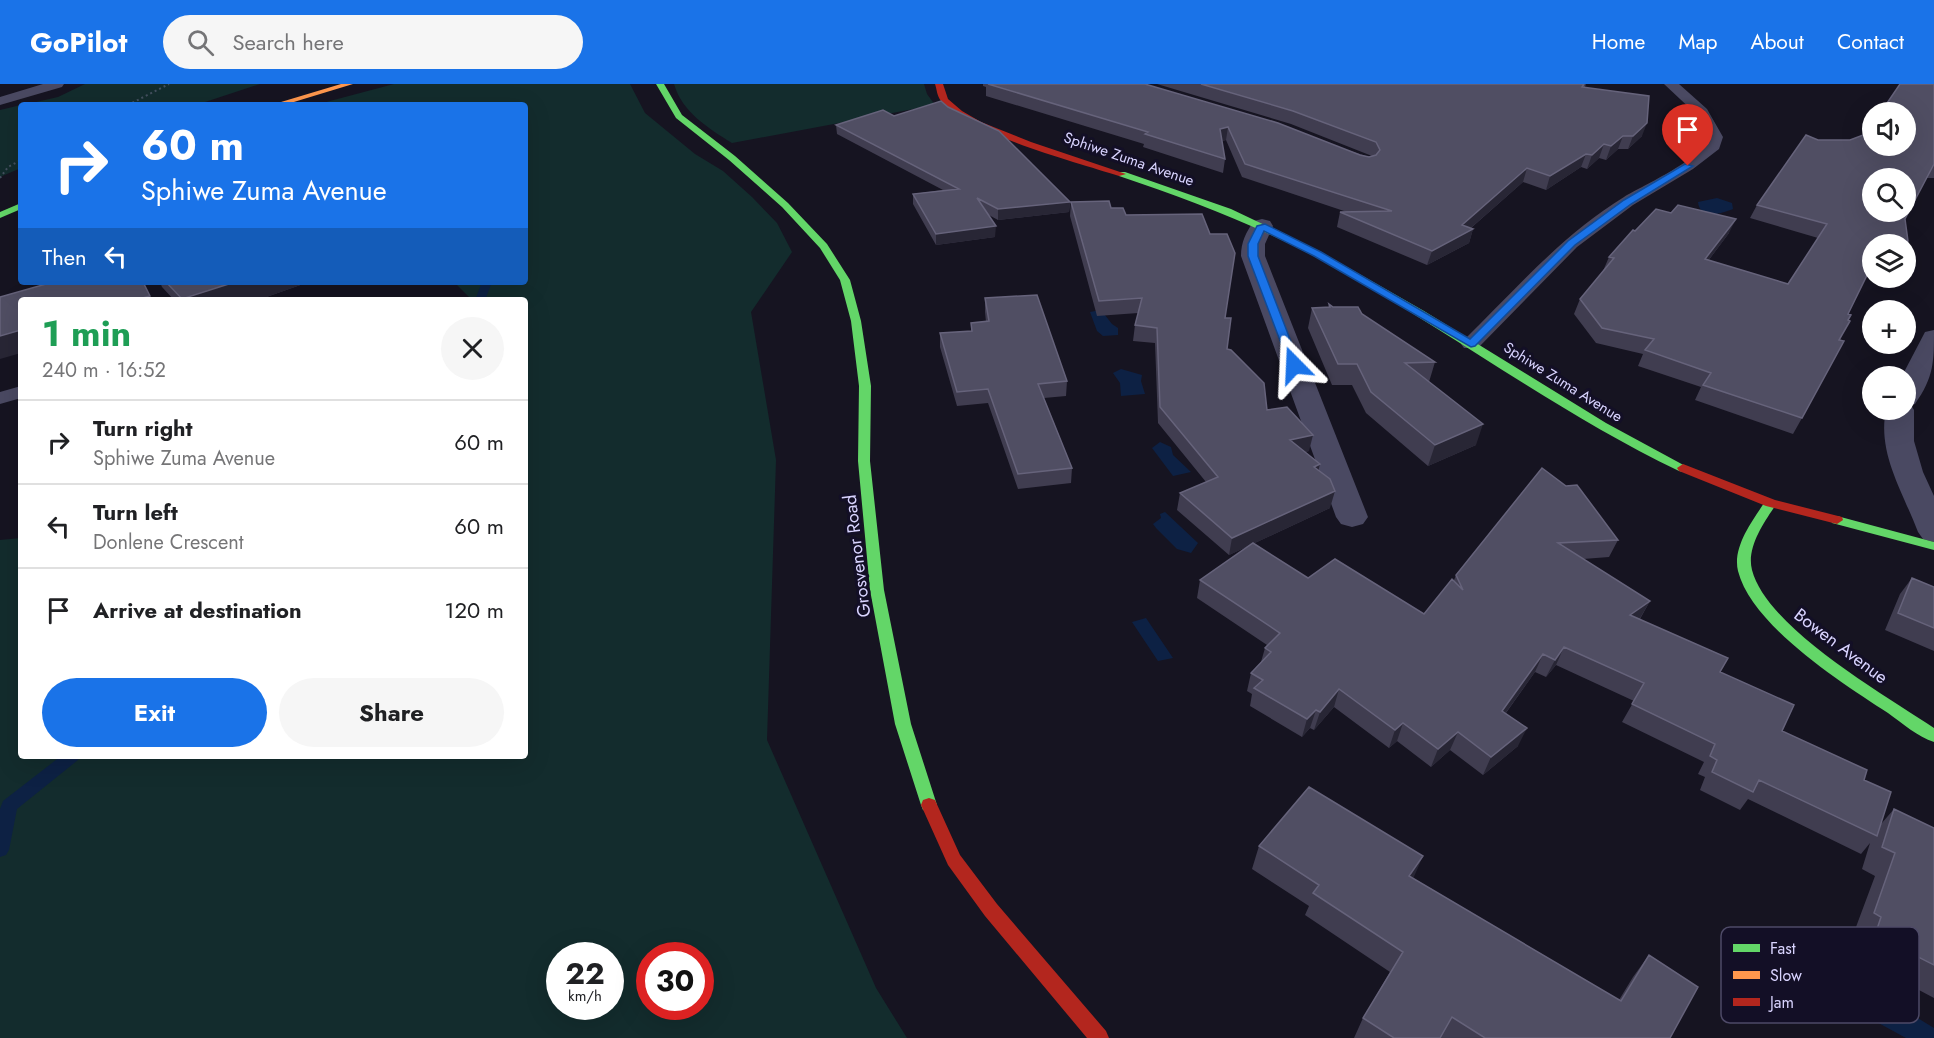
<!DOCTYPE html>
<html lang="en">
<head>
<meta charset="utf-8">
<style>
	body { margin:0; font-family:Jost,sans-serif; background:#f6f6f6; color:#202124; height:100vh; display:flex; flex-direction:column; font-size:22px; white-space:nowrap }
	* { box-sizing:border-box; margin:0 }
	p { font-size:20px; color:#757577 }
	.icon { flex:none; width:33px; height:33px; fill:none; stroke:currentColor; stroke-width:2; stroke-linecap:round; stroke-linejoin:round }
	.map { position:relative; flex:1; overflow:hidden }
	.panel { position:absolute; left:18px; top:213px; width:510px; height:462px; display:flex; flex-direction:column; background:#fff; border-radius:6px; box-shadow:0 6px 24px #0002 }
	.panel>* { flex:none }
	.hud { position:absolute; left:18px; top:18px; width:510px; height:183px; border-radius:6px; box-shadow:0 6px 24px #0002; background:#1a73e8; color:#fff; overflow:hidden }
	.fabs { position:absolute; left:1862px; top:18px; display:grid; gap:12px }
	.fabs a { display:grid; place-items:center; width:54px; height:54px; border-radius:50%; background:#fff; box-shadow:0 6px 24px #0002; font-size:30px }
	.speed { position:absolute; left:546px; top:858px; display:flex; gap:12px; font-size:30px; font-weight:700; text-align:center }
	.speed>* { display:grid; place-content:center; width:78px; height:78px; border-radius:50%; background:#fff; box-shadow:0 6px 24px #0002; line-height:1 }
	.speed small { font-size:15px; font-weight:400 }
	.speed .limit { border:9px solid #d22; background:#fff; color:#111 }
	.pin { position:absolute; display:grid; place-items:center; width:51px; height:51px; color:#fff; margin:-62px -26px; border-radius:50% 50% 50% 0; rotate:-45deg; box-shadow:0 0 6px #0007 }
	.pin .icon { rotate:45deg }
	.me { position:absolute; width:66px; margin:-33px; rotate:339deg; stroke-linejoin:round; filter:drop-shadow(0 0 4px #0008) }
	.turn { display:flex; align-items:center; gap:21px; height:126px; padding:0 24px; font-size:27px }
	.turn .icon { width:78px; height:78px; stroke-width:2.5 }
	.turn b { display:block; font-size:42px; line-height:51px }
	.then { display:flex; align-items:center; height:57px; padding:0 24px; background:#0003; gap:12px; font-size:22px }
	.round { display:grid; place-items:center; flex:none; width:63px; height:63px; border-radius:32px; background:#f6f6f6 }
	.summary { display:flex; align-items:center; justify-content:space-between; height:102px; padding:0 24px }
	h1 { font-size:36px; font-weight:700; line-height:45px; color:#1e9e55 }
	.button { display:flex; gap:12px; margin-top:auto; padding:12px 24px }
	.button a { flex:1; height:69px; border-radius:36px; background:#1a73e8; color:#fff; font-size:24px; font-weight:700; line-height:69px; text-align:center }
	.button a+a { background:#f6f6f6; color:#202124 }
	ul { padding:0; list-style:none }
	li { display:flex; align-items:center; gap:18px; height:84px; padding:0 24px; border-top:2px solid #e0e0e0 }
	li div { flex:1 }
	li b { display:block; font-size:22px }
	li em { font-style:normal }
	header { display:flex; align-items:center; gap:36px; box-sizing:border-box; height:84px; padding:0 30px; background:#1a73e8; color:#fff }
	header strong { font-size:28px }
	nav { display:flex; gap:33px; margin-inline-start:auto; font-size:21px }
	.search { width:420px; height:54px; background:#f6f6f6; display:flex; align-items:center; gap:15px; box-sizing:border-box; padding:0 21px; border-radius:33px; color:#757577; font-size:22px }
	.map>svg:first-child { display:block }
</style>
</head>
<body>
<header>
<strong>GoPilot</strong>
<div class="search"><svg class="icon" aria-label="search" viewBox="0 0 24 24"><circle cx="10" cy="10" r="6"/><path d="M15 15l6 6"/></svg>Search here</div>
<nav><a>Home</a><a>Map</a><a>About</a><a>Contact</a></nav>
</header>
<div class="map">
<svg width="1934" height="954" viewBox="0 0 1934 954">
	<rect width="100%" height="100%" fill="#161421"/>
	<path fill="#132c2d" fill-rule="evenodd" d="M85,0h175l-64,21h-173l35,-8z
		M394,0h236l15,29 50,41 28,17 29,26 25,26 15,29 -41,60 25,148 -9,280 109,248 31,50h-907v-498l21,-2v218h504v-456h-53l-18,-18h71v-177h-210zM560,872h50v50h-50zM650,872h50v50h-50z
		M674,0h250l3,10 8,11 -203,38c-24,-15 -50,-31 -58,-59z
		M21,21v63l-21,9v-67z"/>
	<path fill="#0d2144" d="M1717,114l15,5 1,6c-13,5 -33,11 -35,-7z
		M1101,226l11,14 6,4v7l-15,1 -6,-5 -7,-19z
		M1121,285l21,6 -1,6 4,13 -24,2 -1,-13 -7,-10z
		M1160,358l11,5 2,8 18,17 -18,4 -21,-28z
		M1165,428l33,31 -7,10 -14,-4 -21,-21 -3,-4 8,-6 -1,-4z
		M1146,534l27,40 -15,3 -26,-39z
		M1879,915l24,5 13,13 18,11v10h-28l-33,-18z"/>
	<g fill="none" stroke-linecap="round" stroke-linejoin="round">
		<path fill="#0d2144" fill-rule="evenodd" d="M482,198h10l-7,18h-10z
			M61,672h19l-2,4 -61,49 -8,41 -3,5 -6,2v-48l3,-8z"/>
		<path stroke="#44505f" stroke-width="2" stroke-dasharray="2 3" stroke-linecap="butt" d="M128,21l41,-21
			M0,94l8,-11 13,-7"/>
		<path fill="#4a4962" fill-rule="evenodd" d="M43,0h21l-2,3 -62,18v-8z
			M1664,0h15l28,25 16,28 -4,12 -26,20 -60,36 -56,42 -99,101h-14l-3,-4 3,-4c51,-50 99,-106 160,-143 20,-12 80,-39 85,-60l-13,-23z
			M21,302v12l-21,6v-12z"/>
		<path fill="#4a4962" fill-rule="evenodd" d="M1262,135l8,2 3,5 -8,18v12l103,261 -5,7 -11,3 -11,-3 -5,-7 -95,-261c0,-14 5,-24 13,-35z
			M1934,246c0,32 0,47 -19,74l-4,1 3,5v31l9,31 11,24v46l-11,-3 -5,-7c-15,-40 -41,-79 -32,-122h19v-34h-3l23,-44z"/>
		<path fill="#63d668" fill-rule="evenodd" d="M656,0h8l18,31 53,41 53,47 39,41 23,36 11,41 10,65 -1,75 14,129 27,134 26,81 -2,5 -6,2 -6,-2 -2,-5 -26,-81 -25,-134 -12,-129 1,-75 -8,-65 -11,-41 -20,-32 -38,-41 -53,-47 -53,-42z
			M1119,88h6l106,37 88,42 105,60 182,112 83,45 -6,4 -4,-1c-119,-57 -225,-137 -340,-201 -70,-40 -143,-68 -220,-94z
			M21,119v6l-21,9v-6z
			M1771,415l6,4c-12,18 -31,44 -25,67 15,58 133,125 182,158v14c-16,-5 -32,-19 -46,-29 -46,-30 -136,-87 -150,-142 -6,-25 16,-52 28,-71z
			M1837,432l97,26v8l-102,-27 -1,-3 1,-3z"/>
		<path fill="#ff974d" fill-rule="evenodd" d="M341,0h12l-69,21h-13z"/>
		<path fill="#b3261e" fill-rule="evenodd" d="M935,0h8l5,15 14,12 19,11 50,20 95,32 -7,2c-43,-14 -151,-42 -178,-75 -4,-5 -4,-11 -6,-17z
			M1683,380l92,36 67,17 1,3 -6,4 -71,-18 -87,-35 -2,-3z
			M929,714l6,2 25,55 37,49 109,127 3,7h-22l-102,-122 -37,-51 -27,-60 2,-5z"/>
	</g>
	<path fill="#403d50" d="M983,0h162l224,73 3,-1 -81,-32 -134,-40h429l-1,3 57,49 -14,13h-10l-12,11 -7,-2 -12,11 -6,-2 -35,23 -23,-8 -52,46 2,1 -4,14 -42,22 -90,-38 3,-15h7l-105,-35 -16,-37 -4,1 3,18 -2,14 -80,-26 1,-3 -158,-48v-9l-3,-1z
		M1934,0v94h-8l-21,41 3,22 -3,5v-2h-33v28l-3,-1 -21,43v6l-9,20 -37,78 -9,16 -98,-34 6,-13 -63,-21 5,-12 -47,-11 -22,-29 6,-15 23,-28 6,-14 26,-26 36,-18 58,20 -21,28 80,23 30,-46 -68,-20 7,-13 61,-65h32l16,-6z
		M948,23l122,95 -1,10 -71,8 -11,-6 8,23 -59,8 -23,-41v-10l30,-4 -106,-56 -1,-9z
		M1071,118l40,6 15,7 99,103 2,31 40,61 42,41 -4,1 14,18 11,38 -101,47 -52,-45 3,-17 26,-11 -48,-59 -3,-80 -22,-2 2,-16 3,-12 -41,3 -27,-100z
		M160,198h146v1l-48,17h-84l-12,-13z
		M985,214l82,83 -1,15 -22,2 28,70 -1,15 -53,6 -30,-86 -31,3 -17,-59v-14l31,-2v-8l15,-1 -1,-10z
		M1329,220l4,3 29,7 73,48 -6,20 47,63 -48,21 -62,-53 -14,-28h-20l-24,-57 4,-20h16z
		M1542,384l76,72 -9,17 -26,2 67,42 -10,18 80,53 62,59 82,49 17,44 13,-15 40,19v170l-79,-42 5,-17 -7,-4 22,-59 -13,-7 8,-26 -9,11 -113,-55 -8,11 -40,-20 5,-13 -7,-3 6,-12 -82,-40 12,-21 -78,-36 -10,12 -11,-5 -29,41 12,33 -35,29 -33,-25 -19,17 -34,-26 -8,7 -55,-41 -20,23 -4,-2 -8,9 -52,-31 2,-12 -5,-3 4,-18 10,-11 4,-14 2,-3 -70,-47 3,-18 108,-2 116,36 30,-34 2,-5z
		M1912,494l22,9v64l-49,-21 15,-36z
		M1259,762l154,32 206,122 14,-23 16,-22 21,83h-316l9,-20 27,-46 -85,-57 4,-9 -57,-37z"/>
	<path fill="#282635" d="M1647,39l-5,13 -14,13 5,-13z
		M1228,43l-2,13 -8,2 2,-13z
		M1623,52l-5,13 -12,11 5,-14z
		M1604,60l-5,14 -12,11 5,-14z
		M1586,70l-5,13 -35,23 4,-14z
		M1527,84l-4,14 -58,51 8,-4 -4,14 -42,22 5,-14z
		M1070,118l-1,10 -71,8v-11z
		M1736,135l-7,14 -31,41 7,-15z
		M996,142l-1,11 -59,8v-11z
		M143,198l9,18h-17z
		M235,198h71v1l-48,17 -76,-1z
		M21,246v23l-21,6v-23z
		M1483,340l-7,21 -48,21 7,-21z
		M1313,351l-4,16 -23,5 4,-16z
		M1320,380l-4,16 -2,-13z
		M1335,407l-5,17 -101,47 3,-17z
		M1650,517l-10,17 -19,15 9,-18z
		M1564,563l-8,18 -10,12 9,-17z
		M1543,570l-8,18 -41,57 8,-18z
		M1339,605l-5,18 -20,23 6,-18z
		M1316,626l-6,18 -8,9 5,-18z
		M1403,639l-6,18 -8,7 6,-18z
		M1527,644l-9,18 -35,29 8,-18z
		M1458,648l-8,18 -19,17 7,-18z
		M1423,772l-10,23 -4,-3z"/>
	<path fill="#504e63" stroke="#66637b" stroke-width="1.5" fill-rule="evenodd" d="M988,0h157l133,39 82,32 9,2 7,-2 4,-5 -4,-8 -83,-31 -92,-27h383l-2,3 67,9 -2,27 -14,13h-10l-12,10 -7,-2 -12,11 -6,-1 -36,22 -23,-8 -65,57 11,4 -41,22 -92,-39 52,-1 -147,-47 -17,-37 -8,2 5,30 -80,-25 3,-2z
		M1900,0h34v80l-29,55 3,22 -6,3h-30v21l-24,49 3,1 -3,5 2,1 -11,19 5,1 -42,77 -99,-33 8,-12 -66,-23 9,-11 -52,-11 -22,-29 34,-41 -5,-1 24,-27 2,1 21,-22 15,4 7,-8 58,14 -31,40 83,25 39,-60 -70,-19 49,-70 12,5h32l16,-6 6,-9v21h33v-34h-24zM1872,94h33v34h-33z
		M941,17l7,6 51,24 71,71 -72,7 -21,-11 19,28 -60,8 -23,-40 46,-5 -123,-64 47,-15 11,6z
		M1109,117l2,7h12l3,7 76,-1 8,20h17l8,19 -10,65h6l-4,31 4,1 33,33 3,27 20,-3 26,28 -23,5 30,24 -6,3 16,12 5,12 -103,47 -52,-45 38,-16 -58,-70 -3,-79 -22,-3 7,-27 -43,3 -28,-99z
		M53,198h90l7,14 -15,4h-114v30l-21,6v-39z
		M166,198h69l-53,17z
		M1037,211l30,86 -29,3 34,84 -54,6 -30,-85 -31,3 -17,-59 32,-2 -1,-8 18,-2 -4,-23z
		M1329,220l4,3h25l4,7 73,48 -30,1 78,61 -48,21 -64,-53 -14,-28h-19l-26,-56 18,-1z
		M1542,384l24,18 11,-1 41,55 -60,3 92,58 -20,14 98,43 -8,14 74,33 -12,26 85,39 -3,10 27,12 -14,44 -118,-56 -6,12 -41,-20 5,-12 -7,-4 5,-12 -83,-40 12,-21 -80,-36 -9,13 -12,-6 -41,57 25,17 -36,29 -33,-25 -20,17 -35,-26 -8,7 -56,-41 -19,23 -4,-2 -9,9 -53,-31 9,-8 -12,-7 20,-21 -6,-4 15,-15 -80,-53 53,-37 55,35 27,-19 89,55 28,-35 11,11 -7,-15z
		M1912,494l22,9v41l-36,-15z
		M1309,703l114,69 -14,20 212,125 28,-46 49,32 -28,51h-185l-33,-21 -12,21h-46l-31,-20 40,-66 -90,-59 6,-8 -60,-39z
		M1894,725l40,19v137l-59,-30 6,-18 -7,-4 21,-60 -13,-6z"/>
	<path fill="#1a73e8" stroke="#114b97" stroke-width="1.5" d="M1685,80l8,2 -62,38 -56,41 -100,101 -4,1 -157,-91 -50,-25 -6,13v12l42,109 -2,2h-8l-42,-111v-12l9,-18 8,-2 56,28 149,87 98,-98 56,-41z"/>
	<g text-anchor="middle" stroke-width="6" stroke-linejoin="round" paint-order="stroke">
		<g font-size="15" fill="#d9d4ff" stroke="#130f26">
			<text transform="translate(1129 75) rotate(19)" y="5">Sphiwe Zuma Avenue</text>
			<text transform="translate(1563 298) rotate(32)" y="5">Sphiwe Zuma Avenue</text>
		</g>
		<g font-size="18" fill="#d9d4ff" stroke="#130f26">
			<text transform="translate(857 472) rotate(-97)" y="6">Grosvenor Road</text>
			<text transform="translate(1841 562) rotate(37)" y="6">Bowen Avenue</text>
		</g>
	</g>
	<rect x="1721" y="843" width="198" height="96" rx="9" fill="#130f26" stroke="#4e4a67" stroke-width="1.5"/>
	<rect x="1733" y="860" width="27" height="8" fill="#63d668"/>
	<rect x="1733" y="887" width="27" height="8" fill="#ff974d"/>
	<rect x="1733" y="914" width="27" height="8" fill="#b3261e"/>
	<g font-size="16" fill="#d9d4ff">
		<text x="1770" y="870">Fast</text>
		<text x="1770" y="897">Slow</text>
		<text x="1770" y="924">Jam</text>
	</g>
</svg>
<div class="fabs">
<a><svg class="icon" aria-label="sound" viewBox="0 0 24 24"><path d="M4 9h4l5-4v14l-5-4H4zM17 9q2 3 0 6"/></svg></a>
<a><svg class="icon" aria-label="search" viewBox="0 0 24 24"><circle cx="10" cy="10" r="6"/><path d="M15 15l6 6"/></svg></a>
<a><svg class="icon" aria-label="layers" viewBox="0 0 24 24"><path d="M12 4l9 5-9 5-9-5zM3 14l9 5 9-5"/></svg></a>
<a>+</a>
<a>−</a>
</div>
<div class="speed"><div>22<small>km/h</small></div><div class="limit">30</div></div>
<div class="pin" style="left:1688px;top:82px;background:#d93025"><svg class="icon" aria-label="arrive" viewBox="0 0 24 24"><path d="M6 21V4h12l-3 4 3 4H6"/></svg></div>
<svg class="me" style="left:1294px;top:281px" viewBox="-20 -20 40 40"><path d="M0-17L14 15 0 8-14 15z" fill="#1a73e8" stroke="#fff" stroke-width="4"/></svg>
<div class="hud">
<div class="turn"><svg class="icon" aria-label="right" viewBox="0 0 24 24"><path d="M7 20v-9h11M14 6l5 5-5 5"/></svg><div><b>60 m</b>Sphiwe Zuma Avenue</div></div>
<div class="then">Then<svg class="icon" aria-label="left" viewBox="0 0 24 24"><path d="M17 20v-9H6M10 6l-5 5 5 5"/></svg></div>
</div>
<section class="panel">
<div class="summary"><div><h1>1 min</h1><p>240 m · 16:52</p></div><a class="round"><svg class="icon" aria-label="close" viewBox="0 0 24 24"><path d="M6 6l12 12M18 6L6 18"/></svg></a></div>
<ul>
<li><svg class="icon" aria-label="right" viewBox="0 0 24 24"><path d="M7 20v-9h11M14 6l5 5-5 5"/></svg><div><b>Turn right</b><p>Sphiwe Zuma Avenue</p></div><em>60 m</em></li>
<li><svg class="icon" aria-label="left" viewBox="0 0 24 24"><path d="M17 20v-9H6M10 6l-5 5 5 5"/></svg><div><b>Turn left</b><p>Donlene Crescent</p></div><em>60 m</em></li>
<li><svg class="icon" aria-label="arrive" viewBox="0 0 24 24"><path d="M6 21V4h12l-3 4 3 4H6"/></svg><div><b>Arrive at destination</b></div><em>120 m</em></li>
</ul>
<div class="button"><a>Exit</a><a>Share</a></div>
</section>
</div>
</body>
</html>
